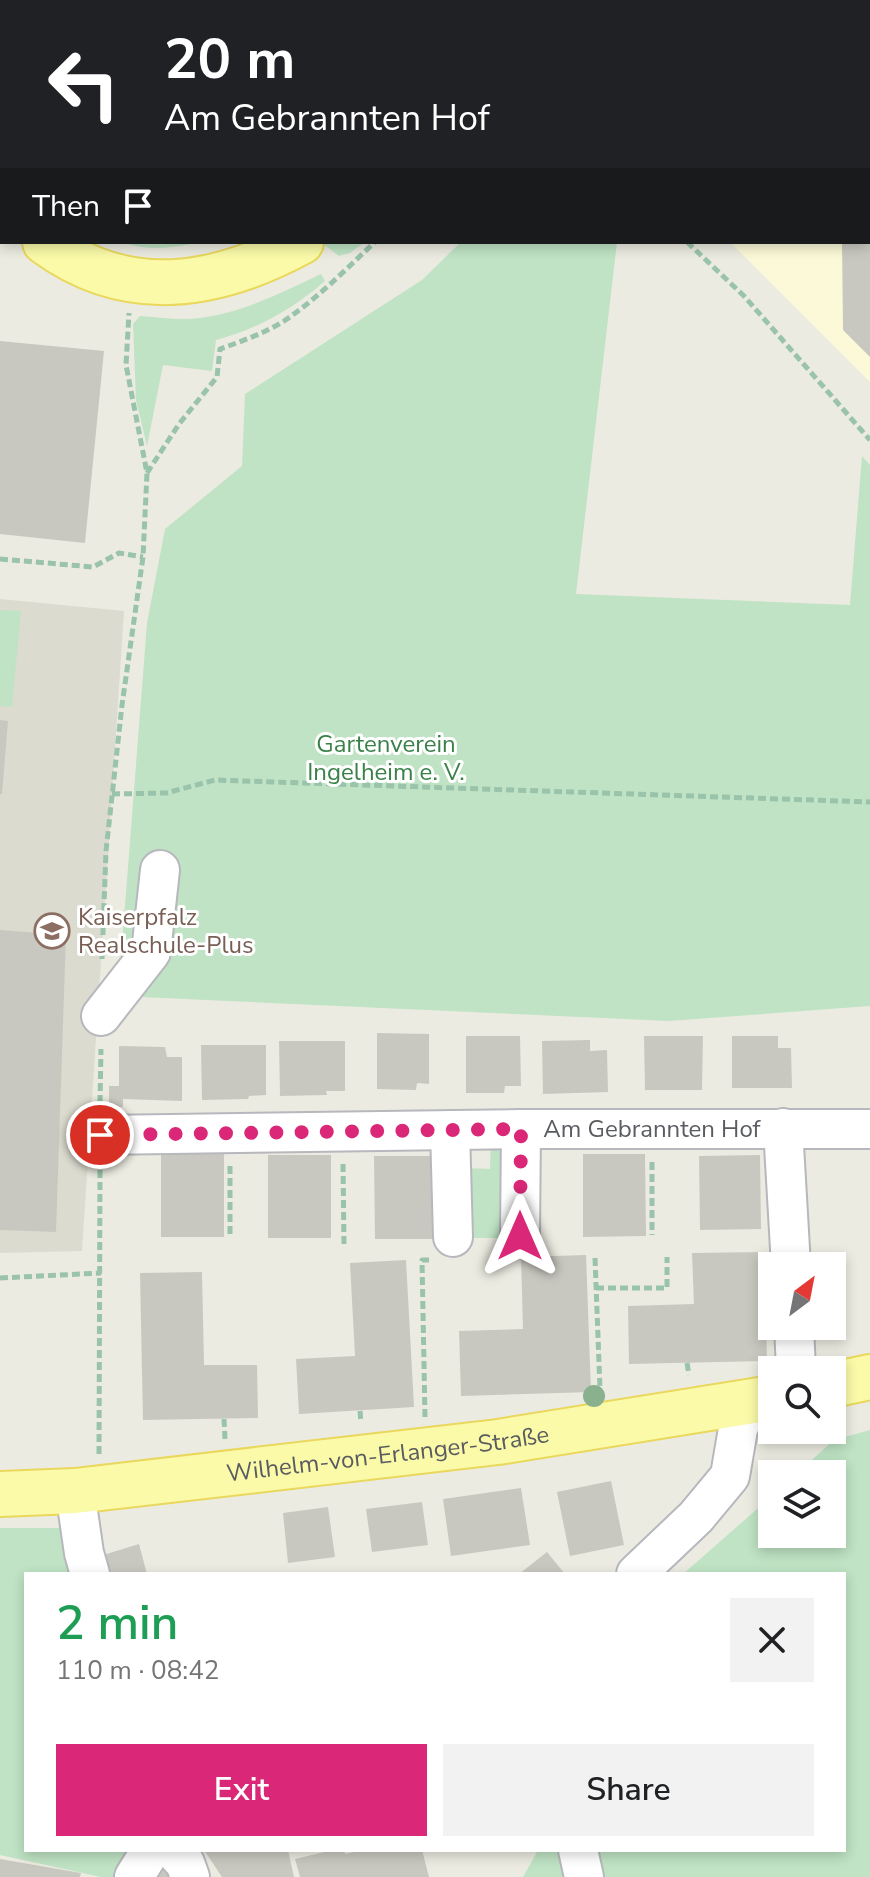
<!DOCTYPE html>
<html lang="en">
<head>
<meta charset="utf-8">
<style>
	body { margin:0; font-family:"Nunito Sans",sans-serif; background:#f2f2f2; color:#202124; height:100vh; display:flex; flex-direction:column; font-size:30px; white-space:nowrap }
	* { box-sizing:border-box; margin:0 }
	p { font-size:26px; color:#757577 }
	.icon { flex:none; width:44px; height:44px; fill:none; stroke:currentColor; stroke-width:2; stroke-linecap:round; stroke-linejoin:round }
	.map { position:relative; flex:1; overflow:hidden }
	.panel { position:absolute; left:24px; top:1572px; width:822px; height:280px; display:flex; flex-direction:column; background:#fff; border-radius:0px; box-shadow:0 4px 12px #0003 }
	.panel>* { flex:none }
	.banner { position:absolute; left:0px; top:0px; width:870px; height:244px; box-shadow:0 4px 12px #0003; background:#202124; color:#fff; overflow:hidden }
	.needle { width:52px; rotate:32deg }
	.tools { position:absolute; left:758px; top:1252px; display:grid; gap:16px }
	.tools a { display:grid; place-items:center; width:88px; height:88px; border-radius:0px; background:#fff; box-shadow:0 4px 12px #0003; font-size:40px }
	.pin { position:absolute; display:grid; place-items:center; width:68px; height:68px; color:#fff; margin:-34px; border:4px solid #fff; border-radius:50%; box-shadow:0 2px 8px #0007 }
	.me { position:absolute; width:88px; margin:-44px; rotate:0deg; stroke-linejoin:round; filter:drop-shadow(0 0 6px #0008) }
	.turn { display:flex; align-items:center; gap:28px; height:168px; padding:0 32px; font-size:36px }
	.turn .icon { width:104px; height:104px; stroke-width:2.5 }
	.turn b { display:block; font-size:56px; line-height:68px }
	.then { display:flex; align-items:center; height:76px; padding:0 32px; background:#0003; gap:16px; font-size:30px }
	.round { display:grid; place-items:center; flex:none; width:84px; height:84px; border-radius:0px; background:#f2f2f2 }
	.head { display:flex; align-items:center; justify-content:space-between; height:136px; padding:0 32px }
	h1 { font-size:48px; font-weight:600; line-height:60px; color:#1e9e55 }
	.primary-button { display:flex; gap:16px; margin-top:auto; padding:16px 32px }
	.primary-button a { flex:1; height:92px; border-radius:0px; background:#db2777; color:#fff; font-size:32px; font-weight:600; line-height:92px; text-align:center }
	.primary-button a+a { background:#f2f2f2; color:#202124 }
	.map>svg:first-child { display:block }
</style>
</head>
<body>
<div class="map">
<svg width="870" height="1877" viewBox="0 0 870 1877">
	<rect width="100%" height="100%" fill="#ecebe1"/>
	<path fill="#fbf9d7" d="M478,0h392v382l-140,-140h138v-240z"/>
	<path fill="#dcdbcf" d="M0,599l124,12 -42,640 -82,2z"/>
	<path fill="#bfe3c4" d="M104,0h168l2,2h-175z
		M122,242h79c-27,6 -52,10 -79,0z
		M325,242h40l-15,11 -11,3 -16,-12z
		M461,242h156l-41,352 274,11 12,-149 8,9v541l-201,15 -551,-25 29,-373 18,-94 77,-63 3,-72 177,-114z
		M321,274l4,7c-32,28 -68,48 -109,59l-4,31 -49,-6 -16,81 -11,-46 -3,-76 7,-8c15,1 30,3 44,3 48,-1 95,-25 137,-45z
		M0,610l21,1 -9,96 -12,-1z
		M491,1141l19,1 -1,96h-45l1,-70 25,1z
		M870,1430v447h-347l15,-27h306v-276h-161l89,-78v38h60v-60h-36l38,-34z
		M0,1528h62l12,46h-48v276h106l-14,27h-17l-101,-22z"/>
	<path fill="#c9c8c0" d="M842,242h28v115l-27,-27z
		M0,341l104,10 -19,192 -85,-9z
		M0,720l8,1 -6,73h-2z
		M0,930l66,5 -10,297 -56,-2z
		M377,1033l52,1v50l-12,-1 -1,7 -39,-1z
		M466,1036h54l1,50h-16l-1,7h-38z
		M644,1036h59l-1,54h-57z
		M732,1036h46v12h13l1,40h-60z
		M590,1040v11l17,-1 1,42 -65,2 -1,-53z
		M279,1041h66v50h-19l1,4 -47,1z
		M201,1045h65v50l-17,1 -1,3 -46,1z
		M119,1046l46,1 2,10h15v44l-59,-2v8h-14v-21h10z
		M161,1154h63v83h-63z
		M583,1154h62l1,82 -63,1z
		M268,1155h63v83h-63z
		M760,1155l1,74 -61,1 -1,-74z
		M374,1156h63l1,83h-63z
		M764,1252l3,109 -138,3 -1,-58 66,-2 -2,-51z
		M586,1255l5,137 -130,4 -2,-65 64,-2 -2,-72z
		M406,1260l8,147 -115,7 -3,-55 59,-3 -5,-93z
		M202,1272l2,93h53l1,53 -115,2 -3,-147z
		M611,1481l13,64 -54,11 -13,-64z
		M521,1488l9,57 -79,11 -8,-57z
		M422,1502l6,43 -56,7 -6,-43z
		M328,1507l7,50 -47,6 -5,-50z
		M139,1544l8,30h-41l-6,-18z
		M547,1552l18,22h-46z
		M204,1850h84l6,27h-72z
		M333,1850h11l1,4 18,-4h59l7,27h-129l-5,-18z
		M0,1859l81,14 -1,4h-80z
		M167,1864l4,13h-20z"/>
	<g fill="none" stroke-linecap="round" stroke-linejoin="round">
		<defs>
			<g id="minor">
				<path d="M868,41h2"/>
				<path d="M101,1016l50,-64 9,-82"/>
				<path d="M783,1128l8,138"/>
				<path d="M450,1130l3,107"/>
				<path id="s1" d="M100,1135l421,-6h349"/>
				<path d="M520,1236l1,-107"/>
				<path d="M794,1326l2,44"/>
				<path d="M75,1491l9,62 6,21"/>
				<path d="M636,1574l60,-57 34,-41 8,-47 11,-26"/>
				<path d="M173,1850l12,13 5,14"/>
				<path d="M578,1850l6,27"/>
				<path d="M134,1877l17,-27"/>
			</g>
			<g id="major">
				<path d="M397,2v-2"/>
				<path d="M0,59l2,-1"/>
				<path d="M0,201l2,3"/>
				<path d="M45,242c83,61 171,46 256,0"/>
				<path d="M832,1385l38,-8"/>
				<path id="s2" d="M0,1494l75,-3 423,-49 274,-44"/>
			</g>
		</defs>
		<use href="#minor" stroke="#b7b8bd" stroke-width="42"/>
		<use href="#major" stroke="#e9d85d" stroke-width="48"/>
		<path stroke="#99c3ab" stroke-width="5" stroke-dasharray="8 4" stroke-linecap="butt" d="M286,0l3,2
			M14,1l1,1
			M69,2l4,-2
			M449,2v-2
			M687,242l57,54 126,144
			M147,473l32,-49 38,-47 3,-28c22,-8 45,-16 64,-28 33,-22 62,-52 91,-79
			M0,559l93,8 26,-14 24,4
			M112,794l54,-1 49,-13 655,22
			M102,959l4,-108 16,-146 21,-148 4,-84 -21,-108 3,-52
			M100,1103l1,-54
			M652,1162v73
			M343,1164l1,80
			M230,1166v70
			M595,1258l5,131
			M0,1278l101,-5
			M596,1288h71v-31
			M687,1363l2,12
			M360,1411l1,12
			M425,1417l-3,-157h9
			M224,1419l1,20
			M99,1454l1,-285"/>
		<use href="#minor" stroke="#fff" stroke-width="38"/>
		<use href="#major" stroke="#fafaa8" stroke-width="44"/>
	</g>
	<circle fill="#8ab18d" cx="594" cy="1396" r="11"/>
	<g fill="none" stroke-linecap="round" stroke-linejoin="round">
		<path stroke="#db2777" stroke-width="14" stroke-dasharray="0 25.2" d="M100,1135l421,-6 -1,107"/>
	</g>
	<defs>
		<symbol id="school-ring" viewBox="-11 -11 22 22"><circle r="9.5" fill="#fff" stroke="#8d6e63" stroke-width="1.5"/><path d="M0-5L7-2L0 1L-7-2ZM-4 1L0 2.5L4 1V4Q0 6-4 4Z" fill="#8d6e63"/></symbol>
	</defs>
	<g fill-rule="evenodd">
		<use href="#school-ring" x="32" y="911" width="40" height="40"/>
	</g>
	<g text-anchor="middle" stroke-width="6" stroke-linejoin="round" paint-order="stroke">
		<g font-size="24" fill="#398148" stroke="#fff">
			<text x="386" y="752">Gartenverein<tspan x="386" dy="28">Ingelheim e. V.</tspan></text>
		</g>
		<g font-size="24" fill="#785e54" stroke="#fff" text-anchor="start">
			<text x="78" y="925">Kaiserpfalz<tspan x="78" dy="28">Realschule-Plus</tspan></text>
		</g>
		<g font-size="24" fill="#5a5c61" stroke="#fff">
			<text dy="8" stroke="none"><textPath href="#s1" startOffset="552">Am Gebrannten Hof</textPath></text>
			<text dy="8" stroke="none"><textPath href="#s2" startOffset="390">Wilhelm-von-Erlanger-Straße</textPath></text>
		</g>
	</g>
</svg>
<div class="tools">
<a><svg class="needle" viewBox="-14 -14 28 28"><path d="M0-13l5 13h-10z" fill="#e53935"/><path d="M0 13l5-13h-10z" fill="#757577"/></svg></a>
<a><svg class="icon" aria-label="search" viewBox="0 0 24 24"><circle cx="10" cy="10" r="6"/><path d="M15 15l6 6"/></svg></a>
<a><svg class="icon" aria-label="layers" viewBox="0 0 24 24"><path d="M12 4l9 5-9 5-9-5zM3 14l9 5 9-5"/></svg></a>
</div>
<div class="pin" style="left:100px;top:1135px;background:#d93025"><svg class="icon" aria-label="arrive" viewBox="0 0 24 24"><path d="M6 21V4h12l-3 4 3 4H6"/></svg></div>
<svg class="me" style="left:520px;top:1236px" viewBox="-20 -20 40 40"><path d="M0-17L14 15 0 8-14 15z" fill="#db2777" stroke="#fff" stroke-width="4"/></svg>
<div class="banner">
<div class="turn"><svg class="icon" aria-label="left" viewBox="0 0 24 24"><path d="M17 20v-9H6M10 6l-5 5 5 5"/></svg><div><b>20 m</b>Am Gebrannten Hof</div></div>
<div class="then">Then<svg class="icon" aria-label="arrive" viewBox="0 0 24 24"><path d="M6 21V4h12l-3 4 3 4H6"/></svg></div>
</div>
<section class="panel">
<div class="head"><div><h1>2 min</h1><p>110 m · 08:42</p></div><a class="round"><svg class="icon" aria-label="close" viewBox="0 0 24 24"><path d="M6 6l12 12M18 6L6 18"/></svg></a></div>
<div class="primary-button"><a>Exit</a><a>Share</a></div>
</section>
</div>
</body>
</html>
